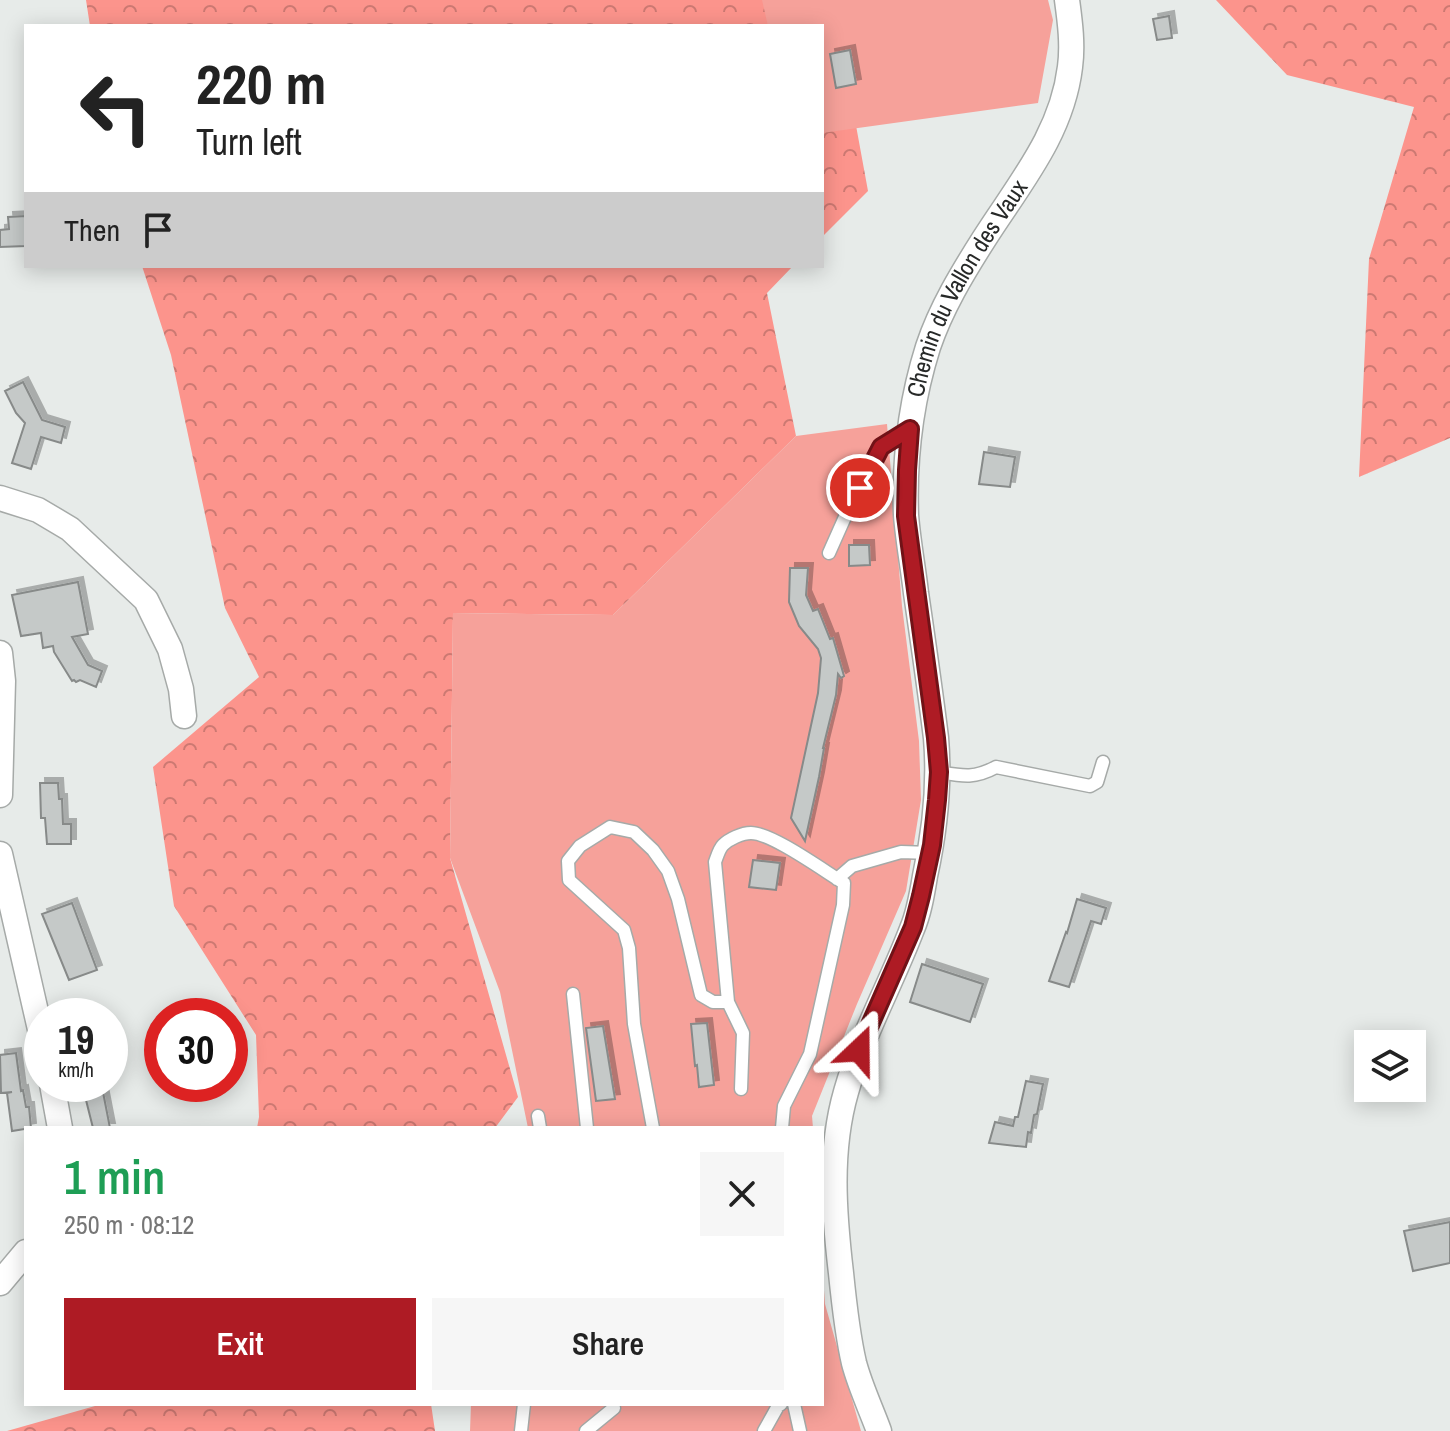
<!DOCTYPE html>
<html lang="en">
<head>
<meta charset="utf-8">
<style>
	body { margin:0; font-family:"Archivo Narrow",sans-serif; background:#f6f6f6; color:#222; height:100vh; display:flex; flex-direction:column; font-size:30px; white-space:nowrap }
	* { box-sizing:border-box; margin:0 }
	p { font-size:26px; color:#767676 }
	.icon { flex:none; width:44px; height:44px; fill:none; stroke:currentColor; stroke-width:2; stroke-linecap:round; stroke-linejoin:round }
	.map { position:relative; flex:1; overflow:hidden }
	.sheet { position:absolute; left:24px; top:1126px; width:800px; height:280px; display:flex; flex-direction:column; background:#fff; border-radius:0px; box-shadow:0 4px 20px #0003 }
	.sheet>* { flex:none }
	.banner { position:absolute; left:24px; top:24px; width:800px; height:244px; border-radius:0px; box-shadow:0 4px 20px #0003; background:#fff; color:#222; overflow:hidden }
	.tools { position:absolute; left:1354px; top:1030px; display:grid; gap:16px }
	.tools a { display:grid; place-items:center; width:72px; height:72px; border-radius:0px; background:#fff; box-shadow:0 4px 20px #0003; font-size:40px }
	.speed { position:absolute; left:24px; top:998px; display:flex; gap:16px; font-size:40px; font-weight:700; text-align:center }
	.speed>* { display:grid; place-content:center; width:104px; height:104px; border-radius:50%; background:#fff; box-shadow:0 4px 20px #0003; line-height:1 }
	.speed small { font-size:20px; font-weight:400 }
	.speed .limit { border:12px solid #d22; background:#fff; color:#111 }
	.pin { position:absolute; display:grid; place-items:center; width:68px; height:68px; color:#fff; margin:-34px; border:4px solid #fff; border-radius:50%; box-shadow:0 2px 8px #0007 }
	.me { position:absolute; width:88px; margin:-44px; rotate:23deg; stroke-linejoin:round; filter:drop-shadow(0 0 6px #0008) }
	.turn { display:flex; align-items:center; gap:28px; height:168px; padding:0 40px; font-size:36px }
	.turn .icon { width:104px; height:104px; stroke-width:2.5 }
	.turn b { display:block; font-size:56px; line-height:68px }
	.then { display:flex; align-items:center; height:76px; padding:0 40px; background:#0003; gap:16px; font-size:30px }
	.round { display:grid; place-items:center; flex:none; width:84px; height:84px; border-radius:0px; background:#f6f6f6 }
	.overview { display:flex; align-items:center; justify-content:space-between; height:136px; padding:0 40px }
	h1 { font-size:48px; font-weight:600; line-height:60px; color:#1e9e55 }
	.primary-button { display:flex; gap:16px; margin-top:auto; padding:16px 40px }
	.primary-button a { flex:1; height:92px; border-radius:0px; background:#ae1b24; color:#fff; font-size:32px; font-weight:600; line-height:92px; text-align:center }
	.primary-button a+a { background:#f6f6f6; color:#222 }
	.map>svg:first-child { display:block }
</style>
</head>
<body>
<div class="map">
<svg width="1450" height="1431" viewBox="0 0 1450 1431">
	<defs>
		<pattern id="forest-crowns" width="20" height="18" patternUnits="userSpaceOnUse" patternTransform="scale(2)"><rect width="20" height="18" fill="#fc948c"/><path d="M2 6a3 3 0 1 1 6 0M12 15a3 3 0 1 1 6 0" fill="none" stroke="#cc7972"/></pattern>
		<filter id="shadow"><feDropShadow dx="5" dy="-5" stdDeviation="0" flood-color="#0004"/></filter>
	</defs>
	<rect width="100%" height="100%" fill="#e7ebe9"/>
	<path fill="url(#forest-crowns)" d="M86,0h747l35,191 -46,46v-211h-732z
		M1216,0h234v438l-91,39 10,-218 45,-152 -127,-32z
		M142,266h651l-26,27 29,143 -183,179 -160,-2 -3,245 68,239 -23,31h-238l2,-11 -3,-82 -82,-129 -21,-139 106,-90 -34,-69 -54,-253z
		M102,1404h329l4,27h-428z"/>
	<path fill="#f6a19a" d="M762,0h286l5,20 -15,83 -216,30v-107h-54z
		M887,424l15,182 17,135 2,59 -15,91 -49,113 -45,112 1,12h-285l-28,-136 -50,-134 3,-245 160,2 183,-179z
		M822,1263l3,41 36,127h-391l1,-27h351z"/>
	<path fill="#c5c9c8" stroke="#878a89" stroke-width="2" filter="url(#shadow)" d="M1169,16l3,22 -15,2 -4,-21z
		M850,50l6,34 -20,4 -6,-34z
		M26,216v30l-26,1v-17l9,-1 -1,-12z
		M23,382l19,38 23,7 -4,16 -20,-6 -10,32 -19,-6 13,-40 -9,-10 -11,-22z
		M984,452l31,5 -5,30 -31,-3z
		M849,545h20l1,20 -21,1z
		M790,568h18l-2,27 7,16 5,-2 12,30 3,-1 11,38 -3,2 -3,-4 -2,21 -13,53h1l-5,29 -14,64 -14,-23 27,-125 3,-35 -3,-9 -19,-23 -10,-24z
		M78,582l10,52 -16,3 16,28 14,6 -6,16 -16,-7 -4,2 -2,-2 -2,1 -18,-29 -1,-6 -10,2 -2,-15 -20,3 -9,-41z
		M40,783h18l1,16h3l1,25h8v20h-24l-2,-26h-4z
		M753,860l27,3 -4,27 -27,-3z
		M1077,899l29,9 -5,16 -10,-3 -22,66 -20,-6 17,-49 1,1z
		M72,903l25,67 -28,10 -27,-66z
		M922,964l61,20 -13,38 -60,-20z
		M707,1023l7,62 -15,2 -2,-22 -2,1 -4,-42z
		M603,1026l12,73 -19,2 -10,-73z
		M16,1053l5,38 2,-1 3,17h3l2,21 -19,3 -5,-38 5,-1 -11,1 -1,-38z
		M1026,1081l17,3 -6,30 -3,1 -3,18 -3,-1 -2,15 -37,-4 6,-21 18,4 2,-9h3z
		M102,1087l8,41h-17l-7,-28z
		M1450,1222v41l-37,8 -9,-40z"/>
	<g fill="none" stroke-linecap="round" stroke-linejoin="round">
		<defs>
			<path id="lane" d="M829,553l20,-45 32,-61 29,-18
				M939,772c23,4 35,7 57,-5l94,19 7,-4 6,-20
				M837,879l15,-13 49,-14 29,1
				M573,994l14,134
				M741,1089l2,-56 -15,-31 -13,-140c2,-5 4,-13 8,-17 6,-6 19,-12 28,-12 21,0 73,38 93,50l-1,22 -33,149 -26,52 -2,22
				M538,1116l2,12
				M653,1128l-19,-104 -5,-76 -5,-18 -55,-50 -1,-19 12,-15 30,-19 24,5 19,18 15,21 10,28 23,96 12,7h15
				M794,1404l6,27
				M521,1431l3,-27
				M586,1431l28,-23
				M764,1431l14,-25 3,-2"/>
			<g id="street">
				<path d="M0,498l38,12 32,19 76,71 24,49 11,40 3,27"/>
				<path d="M0,653l3,28 -3,114"/>
				<path d="M0,854l42,184"/>
				<path d="M52,1084l8,44"/>
				<path d="M0,1283l26,-31"/>
				<path id="s1" d="M879,1431c-8,-22 -19,-45 -25,-68 -7,-30 -10,-60 -13,-90 -7,-60 -12,-122 5,-181 16,-57 45,-108 66,-163 7,-16 10,-35 13,-53 10,-46 15,-91 11,-138 -6,-49 -13,-97 -20,-145 -3,-26 -8,-52 -10,-78 -2,-57 5,-114 22,-168 13,-39 35,-75 56,-108 35,-55 78,-105 86,-172 3,-22 0,-45 -3,-67"/>
			</g>
		</defs>
		<use href="#lane" stroke="#a6aaa8" stroke-width="15"/>
		<use href="#street" stroke="#a6aaa8" stroke-width="27"/>
		<use href="#lane" stroke="#fff" stroke-width="12"/>
		<use href="#street" stroke="#fff" stroke-width="24"/>
	</g>
	<g fill="none" stroke-linecap="round" stroke-linejoin="round">
		<defs>
			<path id="route" d="M859,1050l54,-123 8,-31 11,-51 5,-45 2,-28 -3,-34 -30,-222 1,-46 3,-41 -29,18 -21,41"/>
		</defs>
		<use href="#route" stroke="#711217" stroke-width="20"/>
		<use href="#route" stroke="#ae1b24" stroke-width="14"/>
	</g>
	<g text-anchor="middle" stroke-width="6" stroke-linejoin="round" paint-order="stroke">
		<g font-size="24" fill="#272928" stroke="#f4f8f7">
			<text dy="8" stroke="none"><textPath href="#s1" startOffset="1180">Chemin du Vallon des Vaux</textPath></text>
		</g>
	</g>
</svg>
<div class="tools">
<a><svg class="icon" aria-label="layers" viewBox="0 0 24 24"><path d="M12 4l9 5-9 5-9-5zM3 14l9 5 9-5"/></svg></a>
</div>
<div class="speed"><div>19<small>km/h</small></div><div class="limit">30</div></div>
<div class="pin" style="left:860px;top:488px;background:#d93025"><svg class="icon" aria-label="arrive" viewBox="0 0 24 24"><path d="M6 21V4h12l-3 4 3 4H6"/></svg></div>
<svg class="me" style="left:859px;top:1050px" viewBox="-20 -20 40 40"><path d="M0-17L14 15 0 8-14 15z" fill="#ae1b24" stroke="#fff" stroke-width="4"/></svg>
<div class="banner">
<div class="turn"><svg class="icon" aria-label="left" viewBox="0 0 24 24"><path d="M17 20v-9H6M10 6l-5 5 5 5"/></svg><div><b>220 m</b>Turn left</div></div>
<div class="then">Then<svg class="icon" aria-label="arrive" viewBox="0 0 24 24"><path d="M6 21V4h12l-3 4 3 4H6"/></svg></div>
</div>
<section class="sheet">
<div class="overview"><div><h1>1 min</h1><p>250 m · 08:12</p></div><a class="round"><svg class="icon" aria-label="close" viewBox="0 0 24 24"><path d="M6 6l12 12M18 6L6 18"/></svg></a></div>
<div class="primary-button"><a>Exit</a><a>Share</a></div>
</section>
</div>
</body>
</html>
